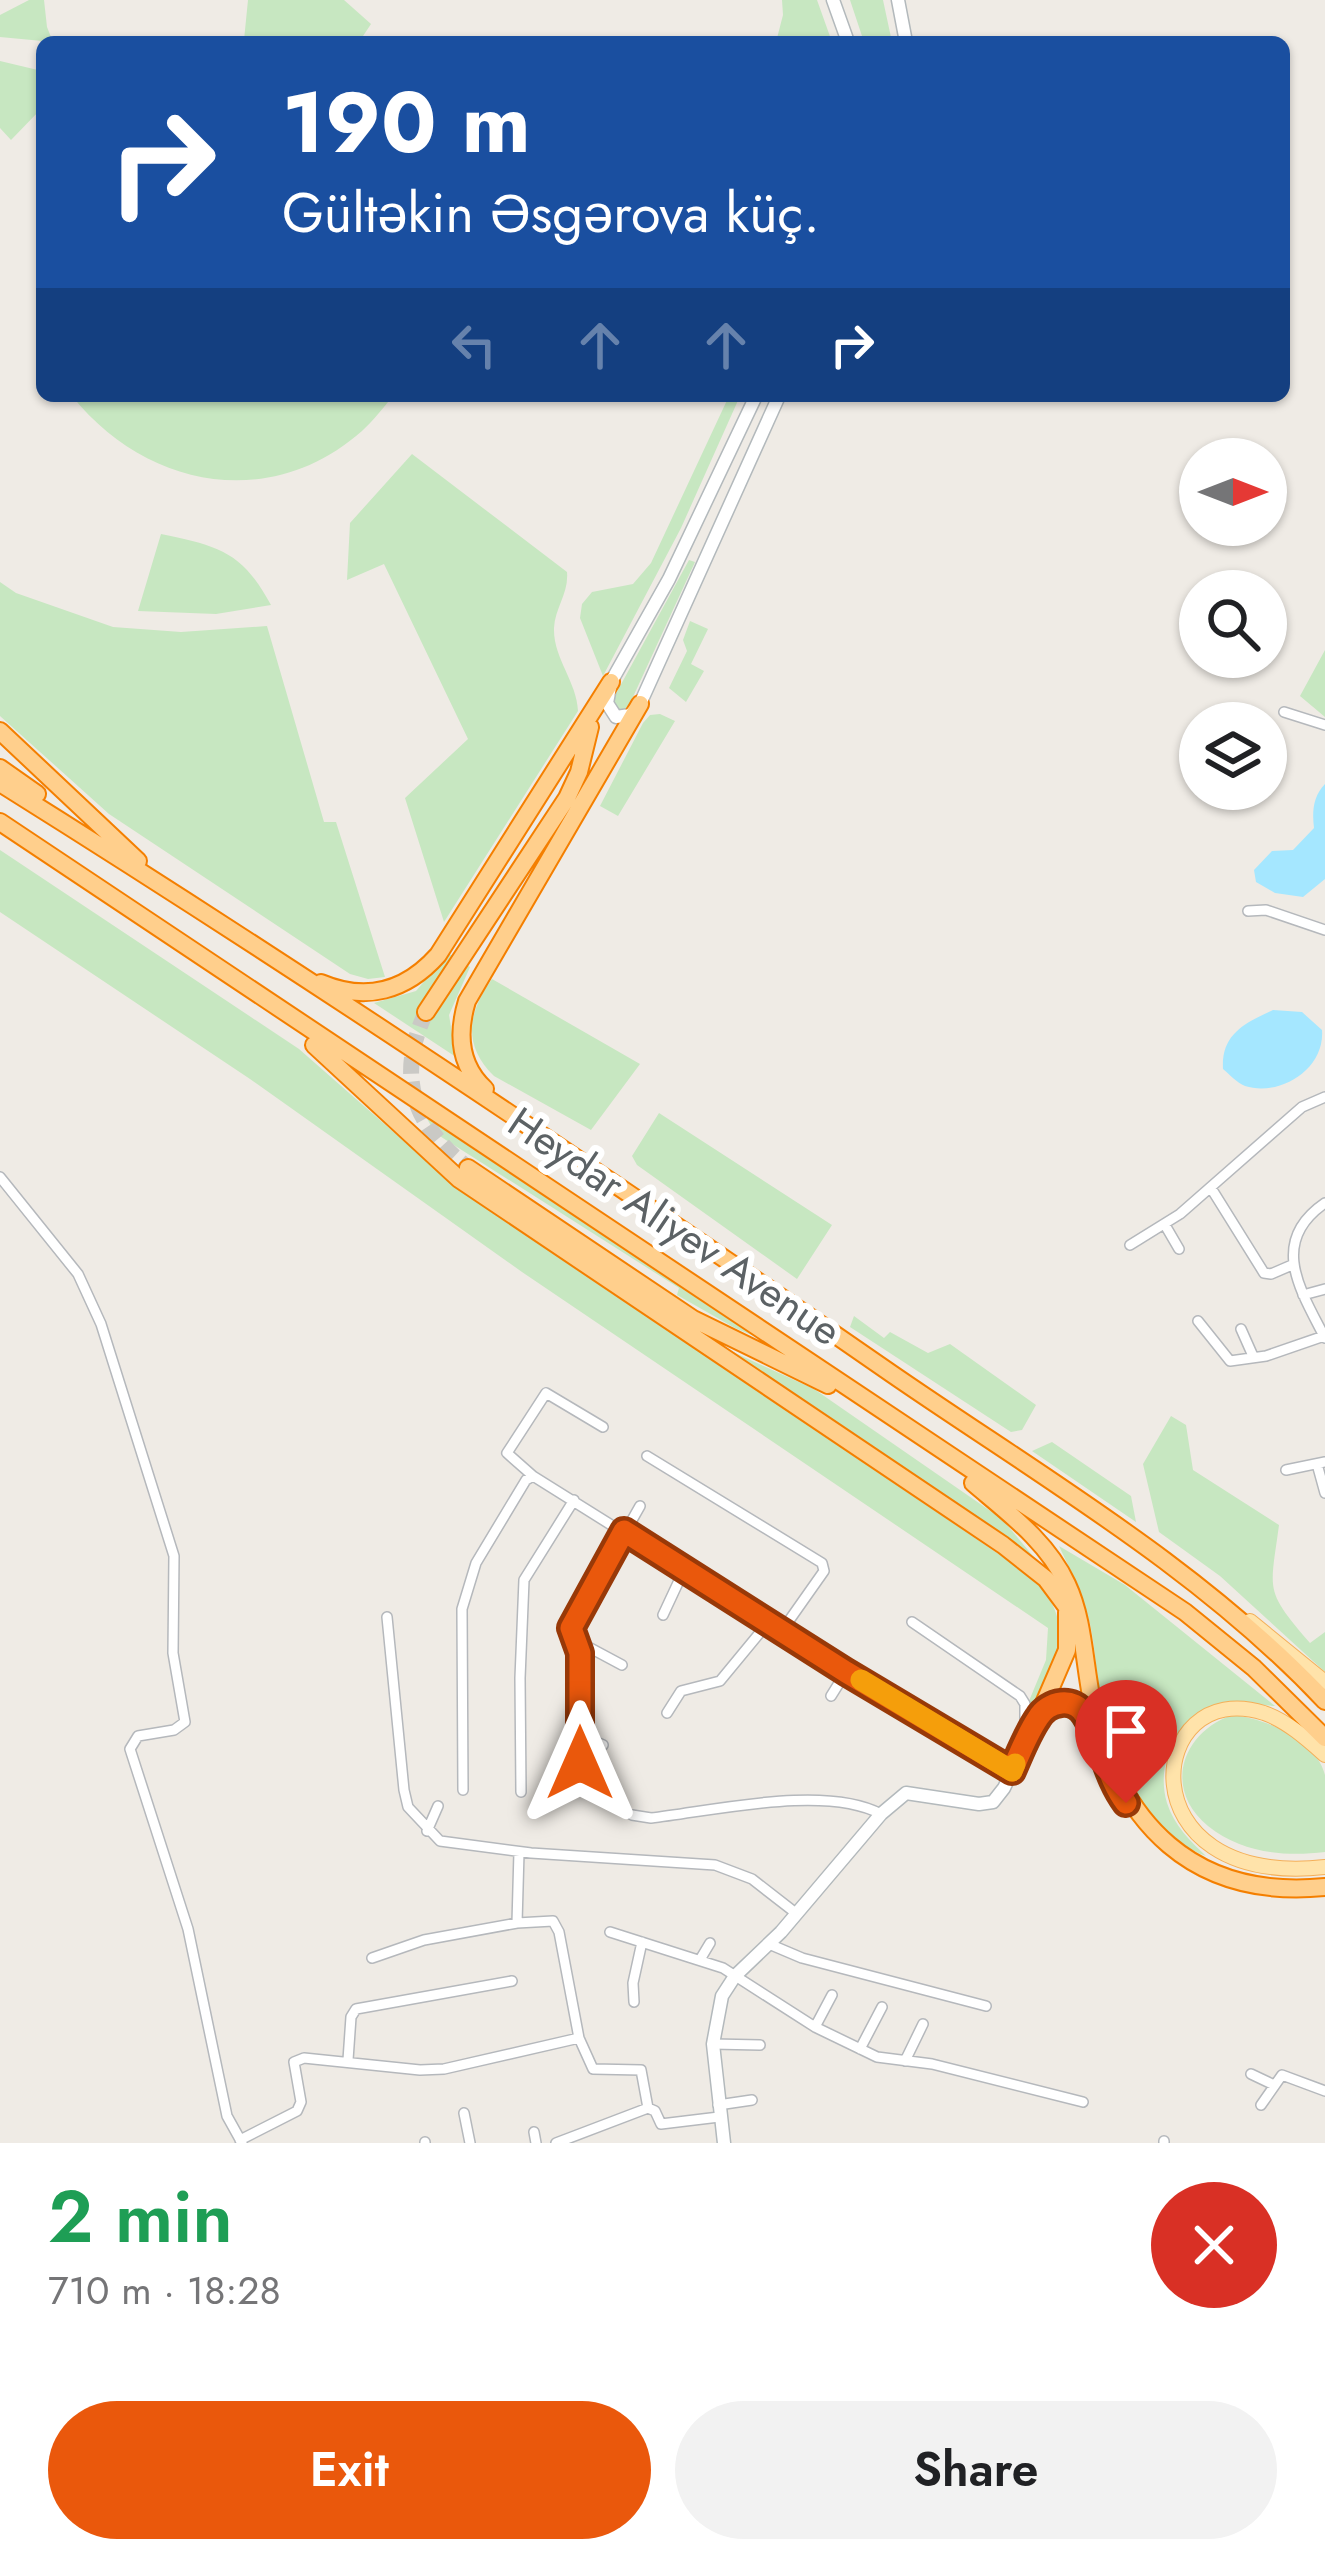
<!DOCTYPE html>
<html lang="en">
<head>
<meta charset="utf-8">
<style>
	body { margin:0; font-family:Jost,sans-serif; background:#f2f2f2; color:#202124; height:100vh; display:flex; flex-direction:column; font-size:45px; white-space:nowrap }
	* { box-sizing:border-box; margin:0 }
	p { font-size:39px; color:#757577 }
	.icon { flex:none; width:66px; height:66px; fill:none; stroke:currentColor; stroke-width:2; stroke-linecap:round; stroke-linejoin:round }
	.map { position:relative; height:2143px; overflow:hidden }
	.details { display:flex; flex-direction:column; background:#fff; flex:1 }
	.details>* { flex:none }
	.hud { position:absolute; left:36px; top:36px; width:1254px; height:366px; border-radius:18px; box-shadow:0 3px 9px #0004; background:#1a4fa0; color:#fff; overflow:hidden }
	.needle { width:78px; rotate:90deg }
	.fabs { position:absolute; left:1179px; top:438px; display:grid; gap:24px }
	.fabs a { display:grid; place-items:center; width:108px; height:108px; border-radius:50%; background:#fff; box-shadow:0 3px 9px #0004; font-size:60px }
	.pin { position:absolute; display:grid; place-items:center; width:102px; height:102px; color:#fff; margin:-123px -51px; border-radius:50% 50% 50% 0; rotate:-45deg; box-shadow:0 0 12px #0007 }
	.pin .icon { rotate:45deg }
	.me { position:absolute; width:132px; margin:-66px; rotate:0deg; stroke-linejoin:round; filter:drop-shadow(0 0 9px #0008) }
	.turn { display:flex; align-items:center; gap:42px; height:252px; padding:0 48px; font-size:54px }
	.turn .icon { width:156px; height:156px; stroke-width:2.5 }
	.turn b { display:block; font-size:84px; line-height:102px }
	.lanes { display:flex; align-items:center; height:114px; padding:0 48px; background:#0003; justify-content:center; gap:60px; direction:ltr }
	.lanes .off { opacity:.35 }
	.round { display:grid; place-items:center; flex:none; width:126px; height:126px; border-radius:63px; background:#f2f2f2 }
	.head { display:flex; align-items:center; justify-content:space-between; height:204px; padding:0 48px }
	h1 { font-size:72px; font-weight:600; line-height:90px; color:#1e9e55 }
	.action { display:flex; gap:24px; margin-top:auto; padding:24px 48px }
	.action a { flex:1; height:138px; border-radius:72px; background:#ea580c; color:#fff; font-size:48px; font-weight:600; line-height:138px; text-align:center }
	.action a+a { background:#f2f2f2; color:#202124 }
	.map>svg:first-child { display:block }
</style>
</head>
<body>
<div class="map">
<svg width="1325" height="2143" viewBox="0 0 1325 2143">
	<rect width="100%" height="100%" fill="#efebe5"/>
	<path fill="#c7e7c1" d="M29,0h15l3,27 6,15 -53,-5v-22z
		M248,0h96l27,24 -12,18 -115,-2z
		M782,0h35l15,42h-56l7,-27z
		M850,0h33l9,42h-28z
		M0,61l42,10v37l-31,32 -11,-12z
		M72,396h321c-10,12 -20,25 -31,35 -93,82 -217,56 -290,-35z
		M729,396h11l-59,132 -78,148 -23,-58 2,-14 10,-12 41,-8 18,-21z
		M412,454l155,118c2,21 -12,36 -13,56 -1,30 23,54 24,83l-134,211 -39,-124 63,-59 -84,-175 -37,16 3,-57z
		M161,534c57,12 81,17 110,71l-55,9 -78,-3z
		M689,560l6,2 -68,148h-13l-1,-11z
		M0,582l16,11 97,34 68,5 86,-6 57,196h12l49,155 -17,2 -18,-5 -241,-160 -109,-98z
		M690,621l18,8 -17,35 13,7 -18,31 -17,-14 18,-37 -4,-11z
		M1325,650v67l-25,-21z
		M660,714l15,7 -57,95 -18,-10 43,-83 7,-8z
		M0,850l299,199 156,137 582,394c40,50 19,82 -3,135l-5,-14 17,-41 2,-32 -526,-356 -272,-193 -250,-167z
		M448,953l5,3 -36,59 15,4 31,-56 7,4 -21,48 7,42 -82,-54 42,-12z
		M492,979l148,85 -49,66 -97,-54c-32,-31 -26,-64 -2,-97z
		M659,1113l173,112 -35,54 -160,-114 -5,-9z
		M425,1115l360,234 -50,-21 -58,-33 2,-7 -244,-155z
		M854,1316l30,22 6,-6 38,21 22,-9 86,61 -14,25 -11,2 -161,-105z
		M733,1352l81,37 188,130 41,49z
		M1171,1416l15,9 7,45 86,55c-9,68 -15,64 31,118l15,-11v40l-105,-96 -61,-44 -16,-68z
		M1052,1442l79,54 5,26 -104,-71z
		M1059,1546l66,39 150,121c-16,-1 -32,-4 -48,-2 -46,6 -73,56 -60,99 7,22 23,38 39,53 -49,-18 -82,-72 -98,-120 -12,-35 -10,-76 -18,-112 -7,-27 -19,-53 -31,-78z
		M1232,1715c32,3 84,24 93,60 0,23 0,54 0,77 -41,5 -83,1 -117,-26 -45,-37 -27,-93 24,-111z"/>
	<path fill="#a5e7ff" d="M1325,784v95l-22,18 -28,-4 -19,-11 -2,-12 18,-19 21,-1 21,-22c-2,-16 -1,-32 11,-44z
		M1273,1010l29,2 20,18c3,40 -43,67 -77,56 -8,-3 -16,-12 -22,-17 -2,-35 22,-46 50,-59z"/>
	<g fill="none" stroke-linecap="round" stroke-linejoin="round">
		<path stroke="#cac9c5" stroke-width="16" stroke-dasharray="16 8" stroke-linecap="butt" d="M426,1012c-31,66 -12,113 42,156"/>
		<defs>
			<path id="street" d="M1284,712l41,13
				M1248,911l18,-1 59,20
				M0,1177l78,97 23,50 73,232 -1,97 12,69 -11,8 -36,6 -8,13 58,180 39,187 15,27
				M1211,1188l53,85 7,1 21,-9
				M1325,1203c-57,39 -24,88 0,135
				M1165,1225l14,24
				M1130,1245l50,-31 122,-107 23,-10
				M1303,1295l22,-6
				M1198,1321l32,40 36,-5 58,-20
				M1241,1329l12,27
				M603,1427l-57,-34 -39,60 26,23 313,196 166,98
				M647,1456l175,107 2,8 -43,61
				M1317,1464l8,29
				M1286,1470l39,-8
				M663,1615l21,-45
				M387,1617l17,173 4,17 32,34 91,12 184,12 37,14 45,35
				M912,1622l108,74 5,8v24l5,6
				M579,1642l43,23
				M831,1696l15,-24
				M667,1713l14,-22 39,-10 47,-57
				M580,1735l23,10
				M580,1763v-110l-9,-25 69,-122
				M463,1790l-1,-181 14,-46 50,-83 7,-4
				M521,1792l-1,-114 4,-98 50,-80
				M632,1815l19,3c62,-7 174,-34 230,-4
				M427,1831l11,-25
				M517,1923l2,-71
				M610,1932l113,36 92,59 62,30 55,7 151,38
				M769,1944l33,14 184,48
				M372,1958l52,-18 93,-17 36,-2 6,11 20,106
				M701,1958l9,-15
				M634,2002l-1,-19 9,-41
				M815,2027l17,-32
				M713,2044l47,1
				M860,2049l22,-42
				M348,2060l3,-43 5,-8 156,-28
				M905,2061l18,-37
				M1251,2074l21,10
				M718,2105l34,-5
				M1261,2105l21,-30 43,16
				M464,2113l6,30
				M534,2132l2,11
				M240,2140l57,-29 4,-9 -7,-40 10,-4 116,12 24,-1 135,-31 14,31 48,1 7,38
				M425,2142v1
				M556,2143l92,-35 7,3 6,13 58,-7
				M1164,2143v-2"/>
			<path id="secondary" d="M833,0l15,42
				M898,0l8,42
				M756,396l-87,183 -58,103 -4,21 9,14 14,-2 10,-11 139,-308
				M724,2143l-11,-99 9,-48 13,-20 46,-44 100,-118 25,-21 73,11 14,-2 11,-14 35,-73c33,-30 47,-2 57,27"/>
			<path id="primary" d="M1250,1621l75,61
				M1325,1755c-18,-16 -38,-34 -61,-42 -118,-38 -143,176 61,154"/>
			<path id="highway" d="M0,731l138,130
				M0,768l37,26
				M0,783c302,189 599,388 892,591 148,102 309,195 433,327
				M0,822l1185,790 69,56 71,70
				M321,983c45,19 85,8 117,-28l173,-273
				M426,1012l141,-214 12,-26 11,-45
				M314,1045l145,134 544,366 43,34 23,31
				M485,1089c-26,-24 -28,-55 -18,-88l173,-297
				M468,1168l225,151 135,66
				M973,1483c35,30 74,58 94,101 17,36 17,79 25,117 26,123 102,199 233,186
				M1039,1715l28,-65v-38"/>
		</defs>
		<use href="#street" stroke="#b5b8bc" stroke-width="12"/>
		<use href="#secondary" stroke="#b3b9bc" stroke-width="15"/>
		<use href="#primary" stroke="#f4af59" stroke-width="16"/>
		<use href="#highway" stroke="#f47f00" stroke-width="20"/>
		<use href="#street" stroke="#fff" stroke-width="9"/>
		<use href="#secondary" stroke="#fff" stroke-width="12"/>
		<use href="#primary" stroke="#ffe3aa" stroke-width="14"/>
		<use href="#highway" stroke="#ffcf8c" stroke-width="16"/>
	</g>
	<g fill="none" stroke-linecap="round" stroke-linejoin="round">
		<defs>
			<path id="route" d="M580,1763v-110l-9,-25 53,-97 222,141 166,99c8,-18 15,-37 26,-53 10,-17 36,-22 47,-3 18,28 21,61 41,88"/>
		</defs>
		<use href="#route" stroke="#983908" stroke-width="30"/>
		<use href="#route" stroke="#ea580c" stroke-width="21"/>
		<path stroke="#f59e0b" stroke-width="21" d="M861,1680l151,91 3,-7"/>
	</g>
	<g text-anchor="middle" stroke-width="12" stroke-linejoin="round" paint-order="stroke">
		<g font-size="42" fill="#5c6265" stroke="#fff">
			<text transform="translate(675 1226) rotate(34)" y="15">Heydar Aliyev Avenue</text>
		</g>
	</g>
</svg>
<div class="fabs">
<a><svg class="needle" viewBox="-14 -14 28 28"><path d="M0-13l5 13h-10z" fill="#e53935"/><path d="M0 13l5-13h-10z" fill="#757577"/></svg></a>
<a><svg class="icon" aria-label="search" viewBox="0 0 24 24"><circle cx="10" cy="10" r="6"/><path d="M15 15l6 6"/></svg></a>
<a><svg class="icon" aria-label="layers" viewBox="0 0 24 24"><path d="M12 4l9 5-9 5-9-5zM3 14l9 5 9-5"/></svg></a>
</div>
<div class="pin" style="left:1126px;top:1803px;background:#d93025"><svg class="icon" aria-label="arrive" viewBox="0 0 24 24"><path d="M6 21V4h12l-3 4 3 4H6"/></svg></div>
<svg class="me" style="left:580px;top:1763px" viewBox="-20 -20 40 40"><path d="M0-17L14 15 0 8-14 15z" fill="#ea580c" stroke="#fff" stroke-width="4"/></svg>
<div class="hud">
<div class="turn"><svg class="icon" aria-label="right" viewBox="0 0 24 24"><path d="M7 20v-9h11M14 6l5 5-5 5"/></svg><div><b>190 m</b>Gültəkin Əsgərova küç.</div></div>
<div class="lanes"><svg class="icon off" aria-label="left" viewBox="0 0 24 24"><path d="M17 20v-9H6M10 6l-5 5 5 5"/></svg><svg class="icon off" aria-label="ahead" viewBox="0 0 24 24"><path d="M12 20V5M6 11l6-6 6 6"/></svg><svg class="icon off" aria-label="ahead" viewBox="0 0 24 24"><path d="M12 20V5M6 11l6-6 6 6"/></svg><svg class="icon" aria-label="right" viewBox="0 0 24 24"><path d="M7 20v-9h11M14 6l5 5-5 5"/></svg></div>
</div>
</div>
<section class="details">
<div class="head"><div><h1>2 min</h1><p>710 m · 18:28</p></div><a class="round" style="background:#d93025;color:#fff"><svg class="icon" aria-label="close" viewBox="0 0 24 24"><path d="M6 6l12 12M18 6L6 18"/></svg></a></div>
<div class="action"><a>Exit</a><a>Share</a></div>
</section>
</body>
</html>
